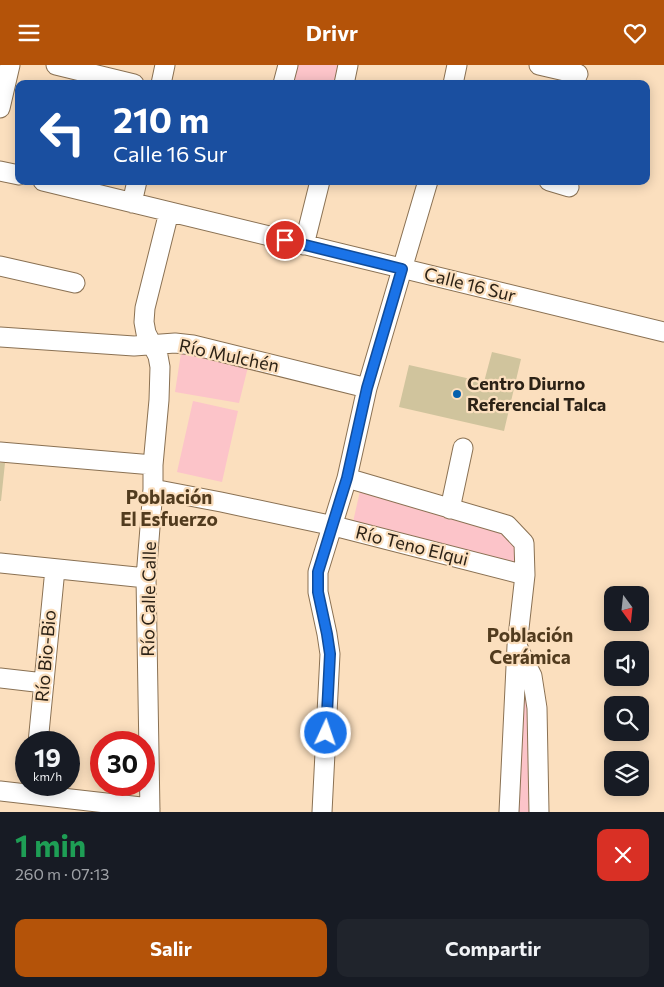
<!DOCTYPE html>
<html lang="es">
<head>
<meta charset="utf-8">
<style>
	body { margin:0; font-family:Commissioner,sans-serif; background:#20242c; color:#f1f3f6; height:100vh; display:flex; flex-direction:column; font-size:19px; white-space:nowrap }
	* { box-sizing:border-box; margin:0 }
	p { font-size:16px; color:#9ea1a6 }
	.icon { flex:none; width:28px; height:28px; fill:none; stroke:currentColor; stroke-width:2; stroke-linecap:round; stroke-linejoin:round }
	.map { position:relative; height:747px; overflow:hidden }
	.side { display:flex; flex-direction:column; background:#171b24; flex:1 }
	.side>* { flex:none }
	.guide { position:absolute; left:15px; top:15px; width:635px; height:105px; border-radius:10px; box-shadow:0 2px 12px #0003; background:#1a4fa0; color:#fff; overflow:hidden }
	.needle { width:32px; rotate:165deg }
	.tools { position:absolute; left:604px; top:521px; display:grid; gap:10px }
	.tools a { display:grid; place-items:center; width:45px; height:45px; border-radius:10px; background:#171b24; box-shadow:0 2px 12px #0003; font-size:25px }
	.speed { position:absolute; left:15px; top:666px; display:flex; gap:10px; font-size:25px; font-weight:700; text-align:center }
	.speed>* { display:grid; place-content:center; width:65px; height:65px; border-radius:50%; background:#171b24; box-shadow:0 2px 12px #0003; line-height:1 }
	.speed small { font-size:12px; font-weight:400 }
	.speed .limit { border:8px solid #d22; background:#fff; color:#111 }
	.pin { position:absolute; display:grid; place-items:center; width:42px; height:42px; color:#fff; margin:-21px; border:2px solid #fff; border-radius:50%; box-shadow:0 1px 5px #0007 }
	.me { position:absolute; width:55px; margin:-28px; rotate:3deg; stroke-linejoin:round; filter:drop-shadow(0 0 4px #0008) }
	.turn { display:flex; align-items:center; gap:18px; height:105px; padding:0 15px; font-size:22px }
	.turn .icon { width:65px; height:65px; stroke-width:2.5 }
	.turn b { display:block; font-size:35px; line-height:42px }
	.round { display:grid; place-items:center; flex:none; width:52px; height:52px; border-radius:10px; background:#20242c }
	.summary { display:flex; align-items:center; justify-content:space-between; height:85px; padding:0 15px }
	h1 { font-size:30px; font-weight:700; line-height:38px; color:#1e9e55 }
	.primary-button { display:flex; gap:10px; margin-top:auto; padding:10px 15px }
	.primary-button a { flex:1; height:58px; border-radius:10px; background:#b45309; color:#fff; font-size:20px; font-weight:700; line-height:58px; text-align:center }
	.primary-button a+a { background:#20242c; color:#f1f3f6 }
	header { display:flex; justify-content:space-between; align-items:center; height:65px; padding:0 15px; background:#b45309; color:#fff; font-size:22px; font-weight:700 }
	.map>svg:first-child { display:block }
</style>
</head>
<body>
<header><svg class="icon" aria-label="menu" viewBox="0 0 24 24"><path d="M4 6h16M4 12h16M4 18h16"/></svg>Drivr<svg class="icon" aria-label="heart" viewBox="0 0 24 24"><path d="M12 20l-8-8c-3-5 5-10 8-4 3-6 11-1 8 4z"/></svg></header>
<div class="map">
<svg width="664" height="747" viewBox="0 0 664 747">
	<rect width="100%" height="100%" fill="#fbdfbe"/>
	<path fill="#fcc4c9" d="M295,0h49l-5,19h-48z
		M181,288l67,14 -9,36 -64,-11z
		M193,336l45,10 -16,71 -45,-10z
		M360,426l147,44 7,7 6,22 -167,-42z
		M520,595l9,20 4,132h-22z"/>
	<path fill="#d0c49d" d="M492,287l29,7 -17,72 -105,-24 10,-42 75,17z
		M0,398h5l-4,38h-1z"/>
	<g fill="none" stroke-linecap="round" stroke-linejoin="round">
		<defs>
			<path id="minor" d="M56,0l78,19
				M539,0l39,9
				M161,19l4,-19
				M283,19l5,-19
				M344,19l4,-19
				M453,19l4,-19
				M0,43l10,-43
				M0,106l19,4
				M43,116l621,151
				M549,116l20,6
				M132,138l5,-22
				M304,180l16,-64
				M0,201l75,17
				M0,272l134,9 41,-3 18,2 174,43
				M0,387l153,13
				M347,413l160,47 17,18 1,32 -8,71 -8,166
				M153,424l68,13 113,24 191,49
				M450,444l13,-61
				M0,498l146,15
				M518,583l14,28 5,32 2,104
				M0,613l44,5
				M38,678l17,-174
				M0,726l150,17
				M150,747l-4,-234 7,-89v-24l6,-65 1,-33 -2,-11 -12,-23 -2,-11 1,-14 24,-96
				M322,747l8,-158 -3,-20 -9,-42v-20l29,-94 20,-90 61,-207"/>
		</defs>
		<use href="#minor" stroke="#8a7153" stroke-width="21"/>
		<use href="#minor" stroke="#fff" stroke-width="19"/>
	</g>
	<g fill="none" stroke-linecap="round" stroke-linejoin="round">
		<defs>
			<path id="route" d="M285,175l117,29 -35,119 -20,90 -29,94v20l9,42 3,20 -4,79"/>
		</defs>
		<use href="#route" stroke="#114b97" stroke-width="12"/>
		<use href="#route" stroke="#1a73e8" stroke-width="9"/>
	</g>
	<circle fill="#0560ad" stroke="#fbdfbe" stroke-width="2" cx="457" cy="329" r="5"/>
	<g text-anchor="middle" stroke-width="4.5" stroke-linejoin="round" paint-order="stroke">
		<g font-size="18" fill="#2c2216" stroke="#fbdfbe">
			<text transform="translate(470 220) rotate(14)" y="6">Calle 16 Sur</text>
			<text transform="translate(229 291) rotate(12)" y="6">Río Mulchén</text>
			<text transform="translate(412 481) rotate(14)" y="6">Río Teno Elqui</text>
			<text transform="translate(149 534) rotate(-89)" y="6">Río Calle Calle</text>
			<text transform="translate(46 591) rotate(-85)" y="6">Río Bio-Bio</text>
		</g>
		<g font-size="18" font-weight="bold" fill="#2c2216" stroke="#fbdfbe" text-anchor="start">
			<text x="467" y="325">Centro Diurno<tspan x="467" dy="21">Referencial Talca</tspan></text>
		</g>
		<g font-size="19" font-weight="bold" fill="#513b1e" stroke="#fbdfbe">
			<text x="169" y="439">Población<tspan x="169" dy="22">El Esfuerzo</tspan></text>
			<text x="530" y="577">Población<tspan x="530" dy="22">Cerámica</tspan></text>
		</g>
	</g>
</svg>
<div class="tools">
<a><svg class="needle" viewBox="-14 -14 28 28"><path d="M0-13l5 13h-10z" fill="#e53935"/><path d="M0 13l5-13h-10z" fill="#9ea1a6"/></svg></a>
<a><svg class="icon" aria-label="sound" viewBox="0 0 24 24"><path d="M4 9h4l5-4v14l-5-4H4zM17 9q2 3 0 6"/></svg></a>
<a><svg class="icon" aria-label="search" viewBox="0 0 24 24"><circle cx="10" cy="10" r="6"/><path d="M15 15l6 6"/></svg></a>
<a><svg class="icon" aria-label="layers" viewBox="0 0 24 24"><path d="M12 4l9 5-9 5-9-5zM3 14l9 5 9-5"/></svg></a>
</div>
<div class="speed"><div>19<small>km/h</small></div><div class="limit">30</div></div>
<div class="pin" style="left:285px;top:175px;background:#d93025"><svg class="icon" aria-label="arrive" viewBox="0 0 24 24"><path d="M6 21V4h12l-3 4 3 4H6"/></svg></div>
<svg class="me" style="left:326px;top:668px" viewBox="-20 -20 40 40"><circle r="17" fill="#1a73e8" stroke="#fff" stroke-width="3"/><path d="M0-11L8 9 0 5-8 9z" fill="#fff"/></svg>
<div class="guide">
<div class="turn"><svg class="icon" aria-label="left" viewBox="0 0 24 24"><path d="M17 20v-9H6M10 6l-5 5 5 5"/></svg><div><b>210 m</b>Calle 16 Sur</div></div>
</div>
</div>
<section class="side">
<div class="summary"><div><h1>1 min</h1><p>260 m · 07:13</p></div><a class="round" style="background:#d93025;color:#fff"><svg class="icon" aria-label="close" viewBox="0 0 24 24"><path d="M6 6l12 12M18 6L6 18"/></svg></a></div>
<div class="primary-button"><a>Salir</a><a>Compartir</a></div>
</section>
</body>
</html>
